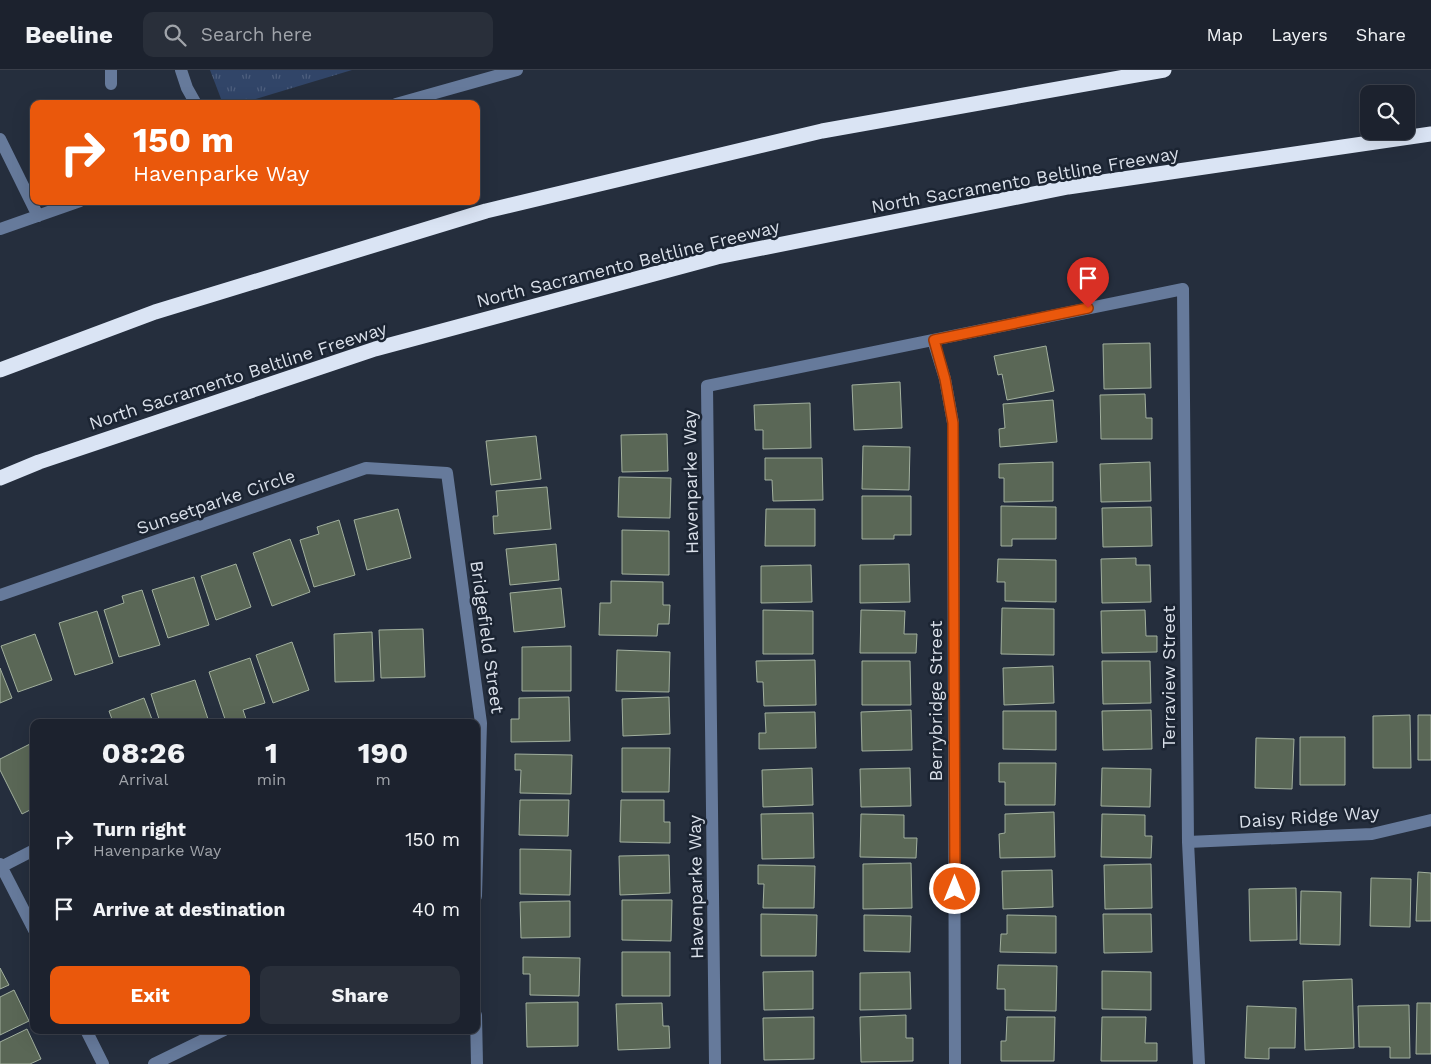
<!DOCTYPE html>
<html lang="en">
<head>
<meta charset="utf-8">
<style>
	body { margin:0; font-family:"Work Sans",sans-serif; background:#292f3a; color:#f1f3f6; height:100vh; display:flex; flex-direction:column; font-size:19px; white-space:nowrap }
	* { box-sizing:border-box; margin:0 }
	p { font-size:16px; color:#a0a4aa }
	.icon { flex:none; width:28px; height:28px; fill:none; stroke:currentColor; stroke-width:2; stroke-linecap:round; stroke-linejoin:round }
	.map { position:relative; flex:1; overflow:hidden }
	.drawer { position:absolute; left:30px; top:649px; width:450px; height:315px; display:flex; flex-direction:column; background:#1c222e; border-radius:10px; box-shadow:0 5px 20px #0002,0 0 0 1px #3a3f4a }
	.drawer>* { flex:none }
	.banner { position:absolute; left:30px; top:30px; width:450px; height:105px; border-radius:10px; box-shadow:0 5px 20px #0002,0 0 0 1px #3a3f4a; background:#ea580c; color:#fff; overflow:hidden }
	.fabs { position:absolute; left:1360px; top:15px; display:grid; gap:10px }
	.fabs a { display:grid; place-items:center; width:55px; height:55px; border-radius:10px; background:#1c222e; box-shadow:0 5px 20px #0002,0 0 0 1px #3a3f4a; font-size:25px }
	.pin { position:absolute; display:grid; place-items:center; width:42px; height:42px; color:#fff; margin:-51px -21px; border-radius:50% 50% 50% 0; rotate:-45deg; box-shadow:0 0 5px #0007 }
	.pin .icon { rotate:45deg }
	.me { position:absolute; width:55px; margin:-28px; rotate:0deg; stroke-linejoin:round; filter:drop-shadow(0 0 4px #0008) }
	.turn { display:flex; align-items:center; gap:18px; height:105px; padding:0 20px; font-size:22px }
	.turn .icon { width:65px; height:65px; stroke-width:2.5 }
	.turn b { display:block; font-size:35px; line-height:42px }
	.eta { display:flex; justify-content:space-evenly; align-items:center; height:85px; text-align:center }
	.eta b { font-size:30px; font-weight:700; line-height:35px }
	.cta { display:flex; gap:10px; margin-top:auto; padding:10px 20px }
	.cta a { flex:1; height:58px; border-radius:10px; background:#ea580c; color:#fff; font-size:20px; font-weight:700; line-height:58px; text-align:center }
	.cta a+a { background:#292f3a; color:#f1f3f6 }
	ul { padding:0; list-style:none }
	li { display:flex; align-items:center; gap:15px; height:70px; padding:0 20px }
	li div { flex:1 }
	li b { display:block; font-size:19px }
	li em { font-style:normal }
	header { display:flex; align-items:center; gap:30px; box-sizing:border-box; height:70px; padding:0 25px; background:#1c222e; border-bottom:1px solid #3a3f4a }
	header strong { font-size:24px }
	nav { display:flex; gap:28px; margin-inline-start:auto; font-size:18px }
	.search { width:350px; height:45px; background:#292f3a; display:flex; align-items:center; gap:12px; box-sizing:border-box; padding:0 18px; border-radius:10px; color:#a0a4aa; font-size:19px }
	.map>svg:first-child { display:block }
</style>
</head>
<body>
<header>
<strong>Beeline</strong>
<div class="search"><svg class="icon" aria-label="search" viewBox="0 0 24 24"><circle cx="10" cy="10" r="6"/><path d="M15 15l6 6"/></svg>Search here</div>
<nav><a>Map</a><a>Layers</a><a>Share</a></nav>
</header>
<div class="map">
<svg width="1431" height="994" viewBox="0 0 1431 994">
	<defs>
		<pattern id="grass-tufts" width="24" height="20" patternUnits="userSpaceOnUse" patternTransform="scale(1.25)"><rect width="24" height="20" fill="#314568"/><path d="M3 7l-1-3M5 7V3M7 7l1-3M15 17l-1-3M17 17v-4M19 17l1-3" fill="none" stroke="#4e5f7e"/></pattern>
	</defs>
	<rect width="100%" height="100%" fill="#252e3d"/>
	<path fill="url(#grass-tufts)" d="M210,0h142l-113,34h-16z"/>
	<path fill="#5a6756" stroke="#a2b09e" d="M1150,273l1,45 -47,1 -1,-45z
		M1046,276l8,45 -47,9 -5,-26 -4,1 -4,-19z
		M900,312l2,46 -48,2 -2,-45z
		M1145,324l1,24h6v21h-51l-1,-44z
		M1053,330l4,42 -57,5 -1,-18 6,-1 -2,-24z
		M810,333l1,45 -48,1v-19h-8l-1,-25z
		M667,364l1,37 -46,1 -1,-37z
		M536,366l5,43 -50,6 -5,-44z
		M863,376l47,1 -1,43 -47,-1z
		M765,388h57l1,42 -50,1 -1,-21h-7z
		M1053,392v39l-49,1v-24h-5v-14z
		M1150,392l1,39 -50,1 -1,-38z
		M619,407l52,1 -1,40 -52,-1z
		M547,417l4,42 -57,5 -1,-18h5l-2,-25z
		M862,426h49v39h-17v4h-32z
		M1001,436l55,1v32h-44v7h-11z
		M1151,437l1,39 -49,1 -1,-39z
		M398,439l13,49 -44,12 -13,-50z
		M766,439h49v37h-50z
		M339,450l16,55 -41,12 -14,-47 19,-6 -2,-7z
		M622,460l47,1v44l-47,-1z
		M290,469l20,53 -38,14 -19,-53z
		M556,474l3,36 -49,5 -4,-36z
		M1136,488v7h14l1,37 -49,1 -1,-44z
		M998,489l58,1v42l-51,-1v-19h-8z
		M236,494l15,43 -35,13 -15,-44z
		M909,494l1,38 -50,1v-38z
		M811,495l1,37 -51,1v-37z
		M194,507l15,48 -41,13 -16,-48z
		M611,511l52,1v23h7l-1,19h-11l-1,12 -58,-1 1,-32h11z
		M561,518l4,39 -51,5 -4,-39z
		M142,520l18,55 -41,12 -15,-47 20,-7 -2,-7z
		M1002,538l52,1v46l-53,-1z
		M763,540l50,1v43h-50z
		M861,540l44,1 -1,23h13l-1,19h-56z
		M1145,540l1,26h11v16l-55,1 -1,-42z
		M97,541l16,52 -38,12 -16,-52z
		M423,559l2,48 -44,1 -2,-48z
		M372,562l2,49 -39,1 -1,-48z
		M35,564l17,46 -34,12 -17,-46z
		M292,572l17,48 -36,13 -17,-48z
		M571,576v45h-49v-44z
		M617,580l53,2 -1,40 -53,-1z
		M250,588l15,45 -22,7 3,9 -11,3h-9l-17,-50z
		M815,590l1,45 -52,1 -1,-24h-6l-1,-21z
		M862,591h48l1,44h-49z
		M1102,591h48l1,42 -48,1z
		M1053,596l1,37 -50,2 -1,-37z
		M0,598l12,30 -12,5z
		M195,610l14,42h-49l-9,-28z
		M569,627l1,44 -59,1v-23h8v-21z
		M669,627l1,37 -47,2 -1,-37z
		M144,628l9,24h-40l-4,-11z
		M911,640l1,40 -50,1 -1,-39z
		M1151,640l1,39 -49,1 -1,-39z
		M1003,641h53v39l-53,-1z
		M815,642l1,36 -57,1v-16h7l-1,-20z
		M1410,645l1,53h-38v-52z
		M1418,645h13v45h-13z
		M1300,667h45v48h-45z
		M1256,668l38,1 -2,50 -37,-1z
		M34,672v66l-12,6 -22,-44v-11z
		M622,678h48l-1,44h-47z
		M515,684l57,1 -1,39 -51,-1 1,-23h-6z
		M999,693h57l-1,42h-50v-23h-6z
		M812,698l1,37 -50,2 -1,-37z
		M910,698l1,38 -50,1 -1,-38z
		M1102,698l49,1 -1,38 -49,-1z
		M520,730h49l-1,36 -49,-1z
		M621,730h43v22h6v21l-50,-1z
		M1054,742l1,45 -55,1 -1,-24 6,-1v-19z
		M813,743l1,45 -52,1 -1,-45z
		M861,744l43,1v23h13l-1,20 -56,-1z
		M1102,744l43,1v21h7l-1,22 -50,-1z
		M520,779l51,1 -1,45 -50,-1z
		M669,785l1,38 -50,2 -1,-39z
		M911,793l1,45 -49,1v-45z
		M1151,794l1,44 -47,1 -1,-44z
		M758,795l57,1 -1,42h-51l1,-24h-6z
		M1052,800l1,37 -50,2 -1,-38z
		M1418,802l13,1v48h-15z
		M1371,808l40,1 -1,48 -40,-1z
		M1296,818l1,52 -47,1 -1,-52z
		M1301,821l40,1 -1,53 -40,-1z
		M622,830h50l-1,41 -49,-1z
		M570,831v36l-49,1 -1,-36z
		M761,844l56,1 -1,41h-55z
		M1103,844h48l1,38 -48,1z
		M864,845l47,1 -1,36 -46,-1z
		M1007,845l49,1v37l-56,-1 1,-18h6z
		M622,882h48v44h-48z
		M523,887l57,1 -1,38 -49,-1v-21h-7z
		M998,895l59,1 -1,45 -51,-1v-21h-8z
		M0,898l9,17 -9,4z
		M813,901v38l-49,1 -1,-38z
		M1102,901l49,1v38l-49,-1z
		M910,902l1,37 -51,1v-37z
		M1352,909l2,69 -49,2 -2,-69z
		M14,920l15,31 -29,14v-38z
		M578,932v44l-51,1 -1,-44z
		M662,933l1,23h6l1,22 -52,2 -2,-46z
		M1417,933h14v51h-15z
		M1409,935l1,53h-20v-11h-31l-1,-41z
		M1247,936l49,2 -1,40h-26v11l-24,-1z
		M906,945v23h7v23l-52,1 -1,-45z
		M814,947v42l-50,1 -1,-42z
		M1007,947h48l-1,44h-53v-20h5z
		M1102,947h44l-1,26h12v18h-56z
		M27,959l14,30 -11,5h-30v-22z"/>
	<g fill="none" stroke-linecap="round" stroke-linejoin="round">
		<path stroke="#667a9b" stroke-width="12" d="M111,0v14
			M181,0l6,18 9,16
			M396,34l121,-34
			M0,69l38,77
			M0,159l80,-28
			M933,270l12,39 8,44 2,641
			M0,525l366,-127 81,5 34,250 -5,173
			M1188,772l184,-8 59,-14
			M0,794l34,66
			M1,797l33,-17
			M476,945l1,49
			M86,960l17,34
			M154,994l70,-34
			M715,994l-8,-678 476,-97 5,553 11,222"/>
		<path stroke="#dae4f4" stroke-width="15" d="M0,300l155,-58 331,-101 336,-80 342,-61
			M0,408l39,-16 336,-113 342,-92 351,-70 363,-53"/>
	</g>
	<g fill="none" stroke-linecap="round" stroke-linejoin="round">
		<defs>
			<path id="route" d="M955,819l-2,-466 -8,-44 -11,-39 154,-32"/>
		</defs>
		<use href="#route" stroke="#983908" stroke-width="12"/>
		<use href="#route" stroke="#ea580c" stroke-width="9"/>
	</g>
	<g text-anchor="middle" stroke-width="5" stroke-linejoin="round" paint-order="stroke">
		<g font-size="18" fill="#d9dfe9" stroke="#1b2432">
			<text transform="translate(1025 110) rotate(-10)" y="6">North Sacramento Beltline Freeway</text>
			<text transform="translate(628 194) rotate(-14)" y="6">North Sacramento Beltline Freeway</text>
			<text transform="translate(238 306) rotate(-18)" y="6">North Sacramento Beltline Freeway</text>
			<text transform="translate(691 412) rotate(-91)" y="6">Havenparke Way</text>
			<text transform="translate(216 432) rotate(-19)" y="6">Sunsetparke Circle</text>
			<text transform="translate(487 567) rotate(82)" y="6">Bridgefield Street</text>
			<text transform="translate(1169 607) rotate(-90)" y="6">Terraview Street</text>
			<text transform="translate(936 631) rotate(-90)" y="6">Berrybridge Street</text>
			<text transform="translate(1309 747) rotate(-4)" y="6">Daisy Ridge Way</text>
			<text transform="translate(696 817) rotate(-91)" y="6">Havenparke Way</text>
		</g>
	</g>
</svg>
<div class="fabs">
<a><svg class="icon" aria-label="search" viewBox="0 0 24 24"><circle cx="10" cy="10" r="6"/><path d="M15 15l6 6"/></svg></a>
</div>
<div class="pin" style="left:1088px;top:238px;background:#d93025"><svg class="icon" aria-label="arrive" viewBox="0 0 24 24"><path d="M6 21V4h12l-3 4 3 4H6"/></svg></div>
<svg class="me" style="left:955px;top:819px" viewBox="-20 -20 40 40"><circle r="17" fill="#ea580c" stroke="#fff" stroke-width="3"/><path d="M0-11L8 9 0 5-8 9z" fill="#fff"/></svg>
<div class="banner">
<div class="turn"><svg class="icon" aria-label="right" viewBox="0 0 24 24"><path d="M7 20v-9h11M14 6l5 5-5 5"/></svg><div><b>150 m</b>Havenparke Way</div></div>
</div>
<section class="drawer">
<div class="eta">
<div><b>08:26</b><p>Arrival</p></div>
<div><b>1</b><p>min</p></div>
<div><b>190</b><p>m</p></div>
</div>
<ul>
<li><svg class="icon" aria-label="right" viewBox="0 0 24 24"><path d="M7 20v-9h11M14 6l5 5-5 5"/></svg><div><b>Turn right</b><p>Havenparke Way</p></div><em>150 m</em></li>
<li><svg class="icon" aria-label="arrive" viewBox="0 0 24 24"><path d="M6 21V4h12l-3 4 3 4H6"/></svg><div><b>Arrive at destination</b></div><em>40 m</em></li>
</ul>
<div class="cta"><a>Exit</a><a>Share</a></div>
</section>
</div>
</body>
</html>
